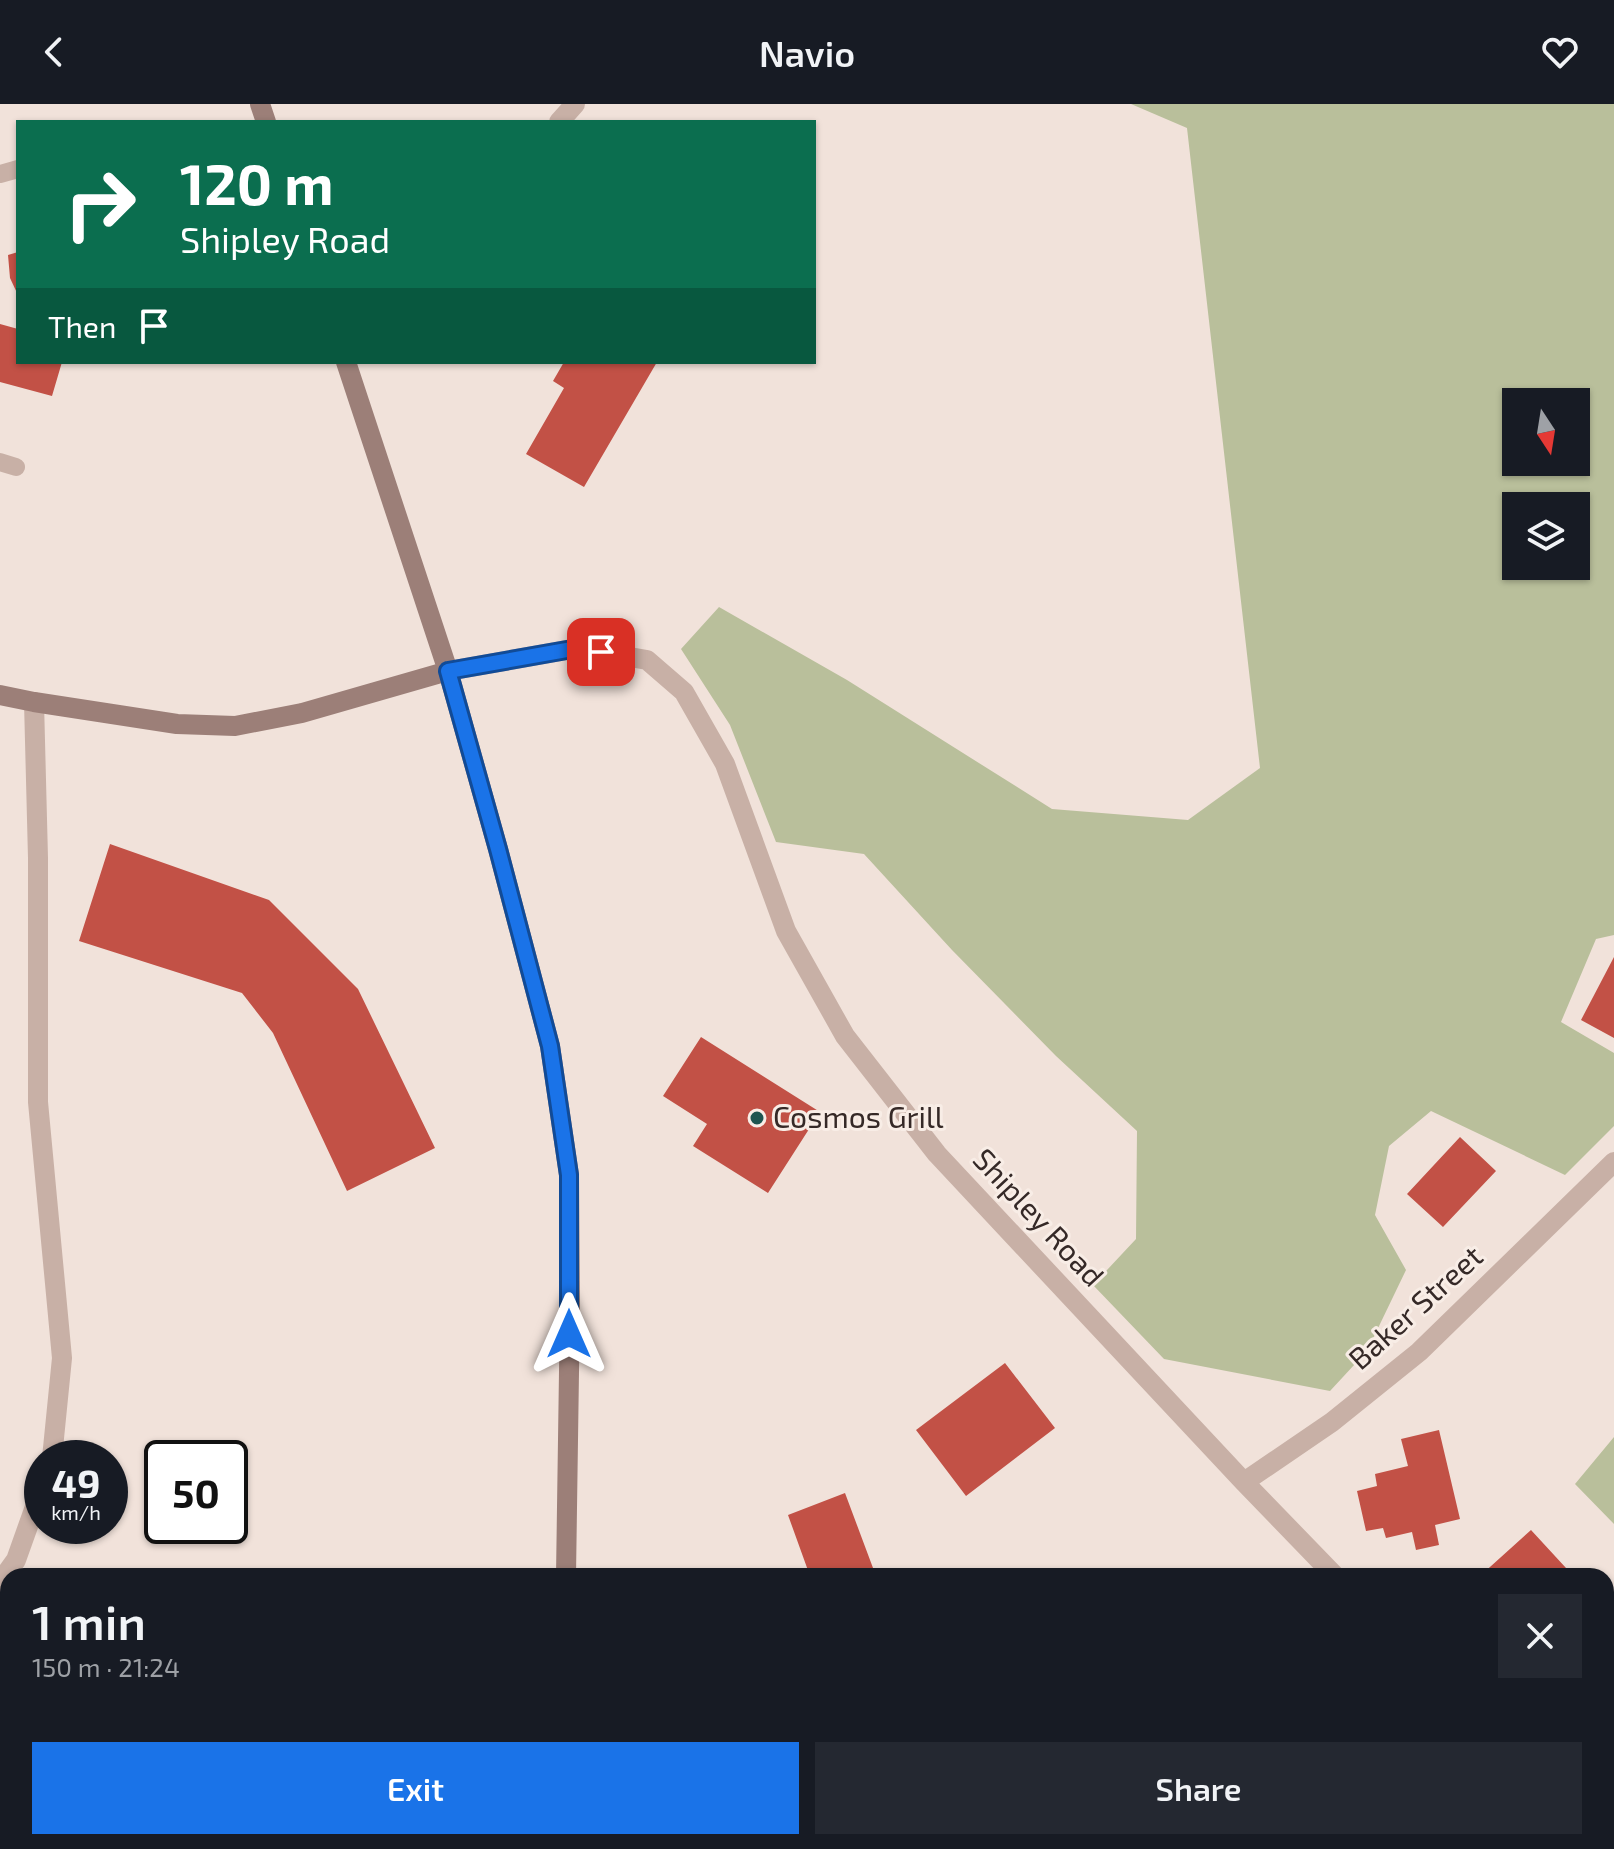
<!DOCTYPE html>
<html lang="en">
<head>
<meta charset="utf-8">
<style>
	body { margin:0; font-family:"Exo 2",sans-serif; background:#242831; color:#f1f3f6; height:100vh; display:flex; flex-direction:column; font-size:30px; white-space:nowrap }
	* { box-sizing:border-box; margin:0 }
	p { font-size:26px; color:#9ea1a6 }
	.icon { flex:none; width:44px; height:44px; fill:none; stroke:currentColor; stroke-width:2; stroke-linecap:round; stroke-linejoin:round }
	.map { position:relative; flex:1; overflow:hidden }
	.side { position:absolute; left:0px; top:1464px; width:1614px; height:282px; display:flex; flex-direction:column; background:#171b24; border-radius:24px 24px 0 0; box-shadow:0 2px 6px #0004 }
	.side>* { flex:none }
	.guide { position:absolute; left:16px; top:16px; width:800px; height:244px; border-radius:0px; box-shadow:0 2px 6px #0004; background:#0b6e4f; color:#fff; overflow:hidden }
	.needle { width:52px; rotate:168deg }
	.buttons { position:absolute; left:1502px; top:284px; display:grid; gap:16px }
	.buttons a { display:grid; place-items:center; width:88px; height:88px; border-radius:0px; background:#171b24; box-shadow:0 2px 6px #0004; font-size:40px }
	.speed { position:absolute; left:24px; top:1336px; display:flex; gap:16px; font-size:40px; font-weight:700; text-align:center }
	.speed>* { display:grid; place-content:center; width:104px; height:104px; border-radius:50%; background:#171b24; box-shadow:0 2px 6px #0004; line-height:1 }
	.speed small { font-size:20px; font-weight:400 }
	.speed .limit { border:4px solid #111; border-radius:12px; background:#fff; color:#111 }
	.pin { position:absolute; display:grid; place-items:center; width:68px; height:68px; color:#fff; margin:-34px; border-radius:16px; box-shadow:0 4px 12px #0006 }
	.me { position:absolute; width:88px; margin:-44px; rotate:0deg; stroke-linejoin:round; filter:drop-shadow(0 0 6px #0008) }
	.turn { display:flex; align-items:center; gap:28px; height:168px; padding:0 32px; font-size:36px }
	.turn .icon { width:104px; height:104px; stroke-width:2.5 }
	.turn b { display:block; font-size:56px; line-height:68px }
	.then { display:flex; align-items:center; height:76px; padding:0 32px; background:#0003; gap:16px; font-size:30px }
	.round { display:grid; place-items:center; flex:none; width:84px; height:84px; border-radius:0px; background:#242831 }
	.headline { display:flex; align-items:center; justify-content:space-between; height:136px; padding:0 32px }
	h1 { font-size:48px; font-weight:600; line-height:60px }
	.cta { display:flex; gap:16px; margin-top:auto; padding:16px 32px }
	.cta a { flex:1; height:92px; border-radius:0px; background:#1a73e8; color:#fff; font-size:32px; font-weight:600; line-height:92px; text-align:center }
	.cta a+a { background:#242831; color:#f1f3f6 }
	header { display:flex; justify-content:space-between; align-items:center; height:104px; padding:0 32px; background:#171b24; font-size:36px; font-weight:600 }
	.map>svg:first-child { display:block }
</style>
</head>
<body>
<header><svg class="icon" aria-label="back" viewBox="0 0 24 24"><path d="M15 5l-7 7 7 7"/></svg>Navio<svg class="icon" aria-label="heart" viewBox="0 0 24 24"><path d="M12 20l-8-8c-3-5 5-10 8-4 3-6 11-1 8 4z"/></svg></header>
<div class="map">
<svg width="1614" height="1745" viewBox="0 0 1614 1745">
	<rect width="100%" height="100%" fill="#f1e2da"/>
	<path fill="#b9bf9b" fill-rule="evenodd" d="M1131,0h483v831l-18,4 -35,83 53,31v73l-49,49 -134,-64 -42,35 -14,69 31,55 -39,81 -37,40 -166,-32 -71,-74 43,-46 1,-108 -81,-75 -104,-106 -88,-96 -88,-12 -46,-117 -49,-76 38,-42 128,73 205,129 136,11 72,-52 -73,-640zM1516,298h60v60h-60zM1516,402h60v60h-60z
		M1614,1333v87l-39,-40z
		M0,1690l8,3v45h154l24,7h-186z
		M1036,1738h191l-3,7h-200z"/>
	<path fill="#c25146" d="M18,148v43l-8,-17 -2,-23z
		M0,220l18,5v33h44l-10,34 -52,-14z
		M564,258h93l-73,125 -58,-33 38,-66 -11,-7z
		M110,740l159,56 89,89 77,159 -88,43 -74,-158 -31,-40 -163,-52z
		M1614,853v81l-33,-18z
		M701,933l119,75 -52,81 -75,-47 14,-22 -44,-28z
		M1460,1033l36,34 -53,56 -36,-33z
		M1005,1259l50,65 -89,68 -50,-66z
		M1439,1326l21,89 -25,6 4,20 -23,5 -4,-18 -26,6 -3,-10 -17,3 -9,-40 20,-5 -2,-12 33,-8 -7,-27z
		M845,1389l31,83h-66l-22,-61z
		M1531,1426l35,38 -8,8h-78z
		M1614,1579v42l-8,-10v-25z"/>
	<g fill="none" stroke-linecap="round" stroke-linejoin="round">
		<path stroke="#c8b0a6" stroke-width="18" d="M0,70l18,-5
			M0,358l16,5"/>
		<path stroke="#c8b0a6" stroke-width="20" d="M559,18l16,-18
			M448,567l130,-23 69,12 37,32 41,72 61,167 59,105 92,118 307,328 91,94
			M34,598l4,156v244l24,256 -10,100
			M1244,1378l88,-60 87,-70 195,-190
			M0,1478l16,-22 26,-73
			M1581,1738l5,7"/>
		<path stroke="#9c7f78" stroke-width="20" d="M260,0l6,18
			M346,258l102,309 50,178 52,197 19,129 1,129 -4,272
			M0,591l34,7 143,22 58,2 67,-13 146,-42
			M565,1738v7"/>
	</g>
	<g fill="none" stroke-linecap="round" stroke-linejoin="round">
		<defs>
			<path id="route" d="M569,1230v-159l-19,-129 -52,-197 -50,-178 130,-23 23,4"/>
		</defs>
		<use href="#route" stroke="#114b97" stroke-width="20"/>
		<use href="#route" stroke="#1a73e8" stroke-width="14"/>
	</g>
	<circle fill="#1e5550" stroke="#f8ede6" stroke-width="3" cx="757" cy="1014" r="8"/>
	<g text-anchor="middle" stroke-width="6" stroke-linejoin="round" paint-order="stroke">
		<g font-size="30" fill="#352927" stroke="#f8ede6" text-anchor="start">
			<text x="773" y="1024">Cosmos Grill</text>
		</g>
		<g font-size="30" fill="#352927" stroke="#f8ede6">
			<text transform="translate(1038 1114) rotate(47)" y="10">Shipley Road</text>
			<text transform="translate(1416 1204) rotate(-42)" y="10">Baker Street</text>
		</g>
	</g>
</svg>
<div class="buttons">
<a><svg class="needle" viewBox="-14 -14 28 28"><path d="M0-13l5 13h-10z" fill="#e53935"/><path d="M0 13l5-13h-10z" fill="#9ea1a6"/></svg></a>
<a><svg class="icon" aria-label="layers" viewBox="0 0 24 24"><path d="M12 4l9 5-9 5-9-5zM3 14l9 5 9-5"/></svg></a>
</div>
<div class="speed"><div>49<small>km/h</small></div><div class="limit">50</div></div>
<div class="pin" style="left:601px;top:548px;background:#d93025"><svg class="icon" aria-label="arrive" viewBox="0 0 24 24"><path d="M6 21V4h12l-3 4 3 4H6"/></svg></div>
<svg class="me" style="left:569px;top:1230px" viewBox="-20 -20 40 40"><path d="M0-17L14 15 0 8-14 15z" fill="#1a73e8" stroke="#fff" stroke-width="4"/></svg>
<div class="guide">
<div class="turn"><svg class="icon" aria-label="right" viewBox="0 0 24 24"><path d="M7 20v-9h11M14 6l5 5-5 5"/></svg><div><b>120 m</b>Shipley Road</div></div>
<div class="then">Then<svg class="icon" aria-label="arrive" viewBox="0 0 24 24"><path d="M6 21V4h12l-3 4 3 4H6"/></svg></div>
</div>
<section class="side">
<div class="headline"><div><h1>1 min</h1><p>150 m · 21:24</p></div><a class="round"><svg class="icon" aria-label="close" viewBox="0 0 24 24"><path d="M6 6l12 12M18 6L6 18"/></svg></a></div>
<div class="cta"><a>Exit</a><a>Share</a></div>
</section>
</div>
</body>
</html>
